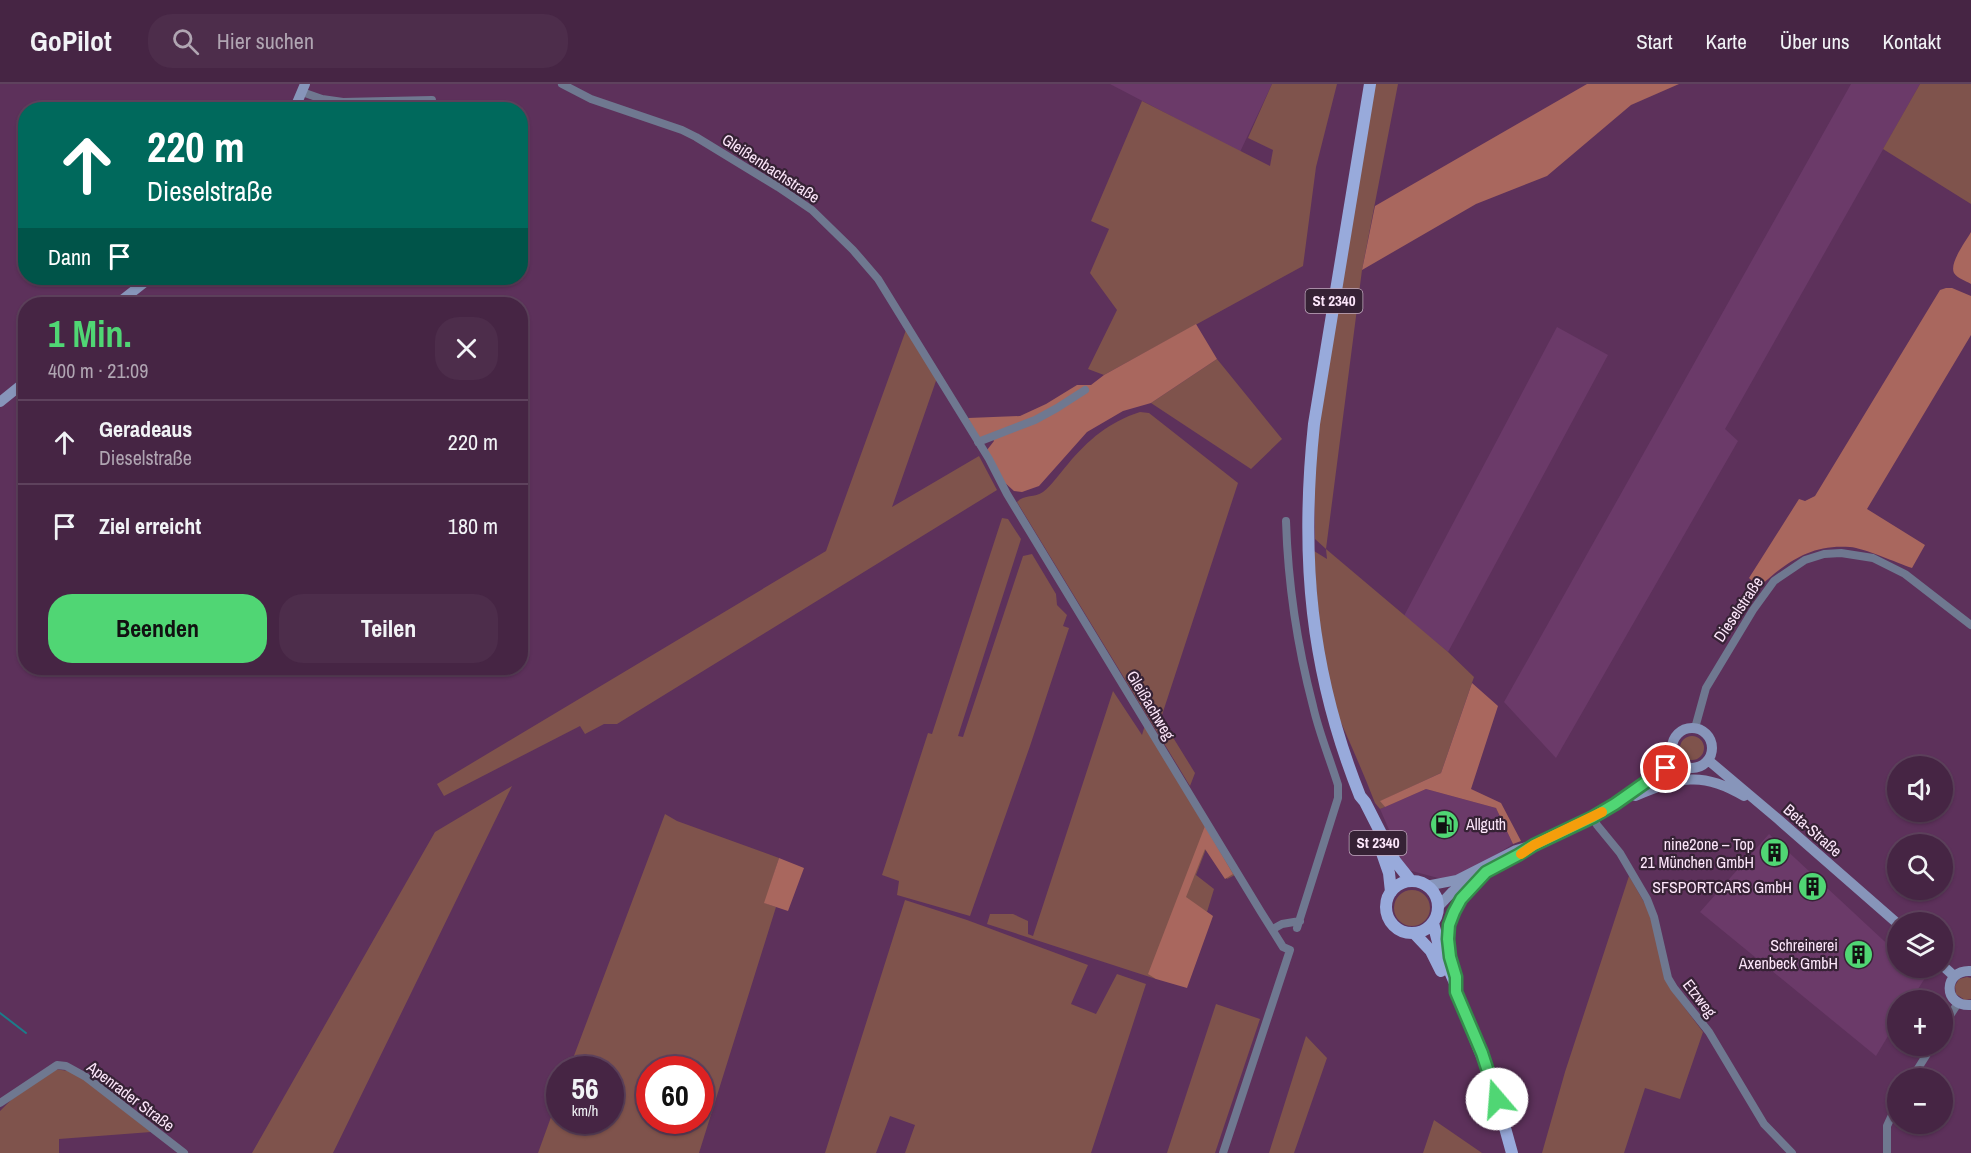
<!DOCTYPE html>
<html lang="de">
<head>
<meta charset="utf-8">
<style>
	body { margin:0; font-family:"Archivo Narrow",sans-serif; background:#4d2d4b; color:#f1f3f6; height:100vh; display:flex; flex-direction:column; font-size:22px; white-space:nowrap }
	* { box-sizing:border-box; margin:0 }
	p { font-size:20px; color:#b0a5b2 }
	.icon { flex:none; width:33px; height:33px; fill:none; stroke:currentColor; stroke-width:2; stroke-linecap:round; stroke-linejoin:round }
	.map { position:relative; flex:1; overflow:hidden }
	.drawer { position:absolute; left:18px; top:213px; width:510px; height:378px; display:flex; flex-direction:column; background:#462544; border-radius:24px; box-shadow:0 2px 4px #0004,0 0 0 2px #5e425d }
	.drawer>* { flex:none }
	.hud { position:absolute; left:18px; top:18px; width:510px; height:183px; border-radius:24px; box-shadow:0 2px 4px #0004,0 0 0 2px #5e425d; background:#00695c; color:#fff; overflow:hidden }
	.controls { position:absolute; left:1887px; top:672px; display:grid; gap:12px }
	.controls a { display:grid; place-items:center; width:66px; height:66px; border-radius:50%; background:#462544; box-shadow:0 2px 4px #0004,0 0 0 2px #5e425d; font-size:30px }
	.speed { position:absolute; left:546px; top:972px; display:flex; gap:12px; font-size:30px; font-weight:700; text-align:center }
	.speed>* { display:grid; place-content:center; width:78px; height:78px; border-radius:50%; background:#462544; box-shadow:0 2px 4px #0004,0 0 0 2px #5e425d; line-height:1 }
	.speed small { font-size:15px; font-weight:400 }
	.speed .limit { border:9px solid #d22; background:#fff; color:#111 }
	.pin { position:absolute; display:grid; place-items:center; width:51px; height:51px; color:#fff; margin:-26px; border:3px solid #fff; border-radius:50%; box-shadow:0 2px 6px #0007 }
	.me { position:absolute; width:66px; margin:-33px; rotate:342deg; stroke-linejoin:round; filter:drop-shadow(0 0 4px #0008) }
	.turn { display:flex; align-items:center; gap:21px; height:126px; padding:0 30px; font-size:27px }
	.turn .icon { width:78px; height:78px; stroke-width:2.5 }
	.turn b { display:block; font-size:42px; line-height:51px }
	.then { display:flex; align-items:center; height:57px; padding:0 30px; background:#0003; gap:12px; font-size:22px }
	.round { display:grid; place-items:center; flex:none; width:63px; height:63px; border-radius:24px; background:#4d2d4b }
	.summary { display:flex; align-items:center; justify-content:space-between; height:102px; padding:0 30px }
	h1 { font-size:36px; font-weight:700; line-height:45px; color:#50d674 }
	.primary-button { display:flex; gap:12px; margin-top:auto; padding:12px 30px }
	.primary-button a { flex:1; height:69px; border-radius:24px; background:#50d674; color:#111; font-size:24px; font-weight:700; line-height:69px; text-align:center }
	.primary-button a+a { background:#4d2d4b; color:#f1f3f6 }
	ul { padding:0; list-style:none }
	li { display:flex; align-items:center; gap:18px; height:84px; padding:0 30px; border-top:2px solid #5e425d }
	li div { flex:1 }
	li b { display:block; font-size:22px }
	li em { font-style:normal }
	header { display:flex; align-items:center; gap:36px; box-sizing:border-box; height:84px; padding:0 30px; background:#462544; border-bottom:2px solid #5e425d }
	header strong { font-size:28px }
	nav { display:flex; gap:33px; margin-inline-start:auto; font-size:21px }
	.search { width:420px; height:54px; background:#4d2d4b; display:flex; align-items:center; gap:15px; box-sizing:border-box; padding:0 21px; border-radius:24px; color:#b0a5b2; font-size:22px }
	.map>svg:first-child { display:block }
</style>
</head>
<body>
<header>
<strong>GoPilot</strong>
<div class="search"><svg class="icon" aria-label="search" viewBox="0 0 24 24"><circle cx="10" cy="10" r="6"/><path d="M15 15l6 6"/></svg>Hier suchen</div>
<nav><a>Start</a><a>Karte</a><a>Über uns</a><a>Kontakt</a></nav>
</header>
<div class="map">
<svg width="1971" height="1069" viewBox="0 0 1971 1069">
	<rect width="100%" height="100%" fill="#5d315b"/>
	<path fill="#6b3a69" d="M1110,0h162l-32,68z
		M1851,0h69l-195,345 13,12 -182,317 -52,-56z
		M1557,243l51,28 -160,297 -44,-36z
		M1426,705l70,19 17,36 -46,29 -25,6 -34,-9 -8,-10v-5l-20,-46z
		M1769,750l128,119 1,15h15l12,10 -14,22h-13l-1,21 -21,35 -176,-144z"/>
	<path fill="#7f534c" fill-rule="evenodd" d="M1272,0h65l-21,83 -13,99 -199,109 -16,-6 29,-59 -27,-37 19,-44 -18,-8 51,-120 128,65 3,-16 -25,-12z
		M1375,0h23l-36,186 -36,279 122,103 26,25 -33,96 -60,28 4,6 -5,2 -5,-6c-10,-26 -21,-51 -32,-76 -7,-14 -9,-30 -13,-44 -10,-45 -14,-86 -16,-132l13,8 -1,-10 -11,-10 -1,-61 5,-53z
		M1920,0h51v120l-88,-55z
		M906,246l31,48 -45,129 87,-51 18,34 -380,234h-13l-19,10 -5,-8 -136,70 -7,-12 389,-233z
		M1217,275l65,80 -31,30 -100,-66z
		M1140,328l9,1 89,70 -77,235 34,55 -5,13 -173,-284c7,-8 18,-4 26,-10 9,-7 17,-19 25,-28 20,-24 41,-42 72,-52z
		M1002,434l6,1 13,20 -63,197 5,1 60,-181 9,-2 24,40 1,11 10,10 -4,11 6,2 -39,118 -60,170 -73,-21 2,-14 -17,-6 46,-142 4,1z
		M1113,607l29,44 3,-10 90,150 -8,4 -21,-30 -10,26 18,14 -7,23 -20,-13 -31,80 -169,-55 3,-10h23l15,7v13l5,2z
		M1680 664a12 12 0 1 1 24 0a12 12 0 1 1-24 0Z
		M512,702l-179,367h-81l183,-321z
		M665,730l12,7 102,37 -14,45 11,4 -77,246h-161l21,-58 1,25h50v-50l-41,-1zM650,986h50v50h-50z
		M1629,792l19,33 24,82 31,41 -23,67 -35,-11 -21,65h-82l23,-81z
		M1394 824a18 18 0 1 1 36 0a18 18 0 1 1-36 0Z
		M905,816l62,20 121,45 -17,39 25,10 21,-40 29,10 -55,169h-186l10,-28 -25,-9 -14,37h-51z
		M1967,893l4,1v21l-6,1 -9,-6 -1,-8 4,-7z
		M1216,920l44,15 -45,134h-48z
		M1306,952l21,22 -33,95h-25z
		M55,985l13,2 13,6 70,55 -92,7v14h-59v-42l12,-12z
		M1434,1036l48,33h-59z"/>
	<path fill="#a9675e" d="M1587,0h92l-48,21 -84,71 -71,28 -114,66 13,-64z
		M1971,148v52c-5,-3 -14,-6 -17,-11 -5,-10 12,-32 17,-41z
		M1946,204h6l19,8v39l-104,174 58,36 -13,23c-15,-5 -48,-20 -62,-21 -40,-3 -63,15 -91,40l-10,-9 50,-79 6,2 10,-5 125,-206z
		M1196,240l21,35 -66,44 -28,8 -36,21 -48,54 -17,6 -8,-1 -10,-9 -17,-32 7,-9 -3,-6 -12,3 -11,-20 52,-2 26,-12 31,-19h14l13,-10z
		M1472,599l26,23 -27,83 30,14 20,38 -8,3 -17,-36 -70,-19 -41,18 -5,-6 61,-28z
		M1205,742l28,48 -8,5 -20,-30 -19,48 27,19 -26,72 -31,-9 -8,-5z
		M779,774l25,10 -16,43 -24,-8z"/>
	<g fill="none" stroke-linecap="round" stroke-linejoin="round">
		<path stroke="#1c7c8a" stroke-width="2" d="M0,929l26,20"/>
		<path stroke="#6f7890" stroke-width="8" d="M562,0l29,15 91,31 14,7 82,50 34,23 41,40 25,29 111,180 18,35 254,418 22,35 7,3 -67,203
			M302,8l20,7 21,3 89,-2
			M978,358l57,-22 22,-12 28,-18
			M1286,437c2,63 11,124 27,185 6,27 17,53 25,79v13l-41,130
			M1695,644l11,-40 47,-78 21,-29 31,-21 19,-6 17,-1 32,5 32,16 66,51
			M1593,733l4,8 23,28 27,46 7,18 14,61 6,10 35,44 55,92 28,29
			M1273,845l9,-5 18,-3
			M1942,944l16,-25
			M1912,994l20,-32
			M0,1019l57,-38 9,1 20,11 98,76
			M1887,1069v-27l11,-24"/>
		<path stroke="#8795ba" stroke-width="10" d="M294,26l11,-26
			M117,220l33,-26
			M0,318l26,-21
			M1672 664a20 20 0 1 1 40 0a20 20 0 1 1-40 0Z
			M1708,676l70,59 120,105
			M1635,712c44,-18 66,-26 109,0
			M1426,802l31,-6 59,-30 18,-5 59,-28 22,-13 61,-44
			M1438,823l14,-15 18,-12
			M1942,881l12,11
			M1453,884c-12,-43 2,-66 33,-96
			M1971,887c-28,-2 -29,36 0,34"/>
		<path stroke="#98aadb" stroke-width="12" d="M1370,0l-56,340c-14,133 -4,247 46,372l5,6 30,59 16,20
			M1381,766l8,23 2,19
			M1386 823a26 26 0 1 1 52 0a26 26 0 1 1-52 0Z
			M1433,839l6,23 16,37 1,9 36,89 20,72
			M1414,849l17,18 10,20"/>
	</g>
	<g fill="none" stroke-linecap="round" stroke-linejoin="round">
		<defs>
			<path id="route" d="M1497,1015l-15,-46 -26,-61v-15l-6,-20 -2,-18 1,-14 5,-13 7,-13 25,-27 32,-17 16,-10 59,-28 22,-13 51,-36"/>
		</defs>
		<use href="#route" stroke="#348b4b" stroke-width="15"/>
		<use href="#route" stroke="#50d674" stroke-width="10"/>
		<path stroke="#f59e0b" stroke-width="10" d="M1521,770l13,-9 68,-33"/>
	</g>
	<defs>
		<symbol id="fuel-disc" viewBox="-11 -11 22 22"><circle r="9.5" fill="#50d674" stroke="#362235"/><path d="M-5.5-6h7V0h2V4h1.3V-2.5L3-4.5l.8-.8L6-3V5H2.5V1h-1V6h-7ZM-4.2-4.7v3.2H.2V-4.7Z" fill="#111"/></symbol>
		<symbol id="building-disc" viewBox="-11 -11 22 22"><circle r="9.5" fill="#50d674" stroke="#362235"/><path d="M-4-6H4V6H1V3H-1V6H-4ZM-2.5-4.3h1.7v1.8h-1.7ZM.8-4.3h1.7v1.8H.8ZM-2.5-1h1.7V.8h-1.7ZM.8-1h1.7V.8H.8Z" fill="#111"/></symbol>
	</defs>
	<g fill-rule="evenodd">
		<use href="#fuel-disc" x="1428" y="724" width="33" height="33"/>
		<use href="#building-disc" x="1758" y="752" width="33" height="33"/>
		<use href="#building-disc" x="1796" y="786" width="33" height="33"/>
		<use href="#building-disc" x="1842" y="854" width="33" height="33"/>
	</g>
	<g text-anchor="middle" stroke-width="4.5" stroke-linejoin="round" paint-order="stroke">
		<g fill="#362235" stroke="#c1abbf" stroke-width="1.5">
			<rect x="1305.5" y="205" width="57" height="24" rx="4.5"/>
			<rect x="1349.5" y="747" width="57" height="24" rx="4.5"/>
		</g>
		<g font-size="15" font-weight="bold" fill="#fce6fa">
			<text x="1334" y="222">St 2340</text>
			<text x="1378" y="764">St 2340</text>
		</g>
		<g font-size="16" fill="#fce6fa" stroke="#362235">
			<text transform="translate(771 84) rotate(33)" y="6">Gleißenbachstraße</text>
			<text transform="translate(1738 525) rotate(-56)" y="6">Dieselstraße</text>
			<text transform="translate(1151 621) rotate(59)" y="6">Gleißachweg</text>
			<text transform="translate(1813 746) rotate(41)" y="6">Beta-Straße</text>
			<text transform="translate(1700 914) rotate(52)" y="6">Etzweg</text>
			<text transform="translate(131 1012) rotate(37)" y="6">Apenrader Straße</text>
		</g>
		<g font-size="16" fill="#fce6fa" stroke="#362235" text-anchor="end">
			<text x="1466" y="746" text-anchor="start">Allguth</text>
			<text x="1754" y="766">nine2one – Top<tspan x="1754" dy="18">21 München GmbH</tspan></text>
			<text x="1792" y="809">SFSPORTCARS GmbH</text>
			<text x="1838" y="867">Schreinerei<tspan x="1838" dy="18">Axenbeck GmbH</tspan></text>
		</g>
	</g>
</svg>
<div class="controls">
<a><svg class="icon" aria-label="sound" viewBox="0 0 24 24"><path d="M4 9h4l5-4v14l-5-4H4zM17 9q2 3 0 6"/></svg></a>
<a><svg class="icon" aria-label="search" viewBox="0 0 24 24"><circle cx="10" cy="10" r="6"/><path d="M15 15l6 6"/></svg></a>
<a><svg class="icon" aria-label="layers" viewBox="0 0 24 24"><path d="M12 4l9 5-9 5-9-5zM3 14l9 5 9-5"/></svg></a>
<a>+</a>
<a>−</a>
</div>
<div class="speed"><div>56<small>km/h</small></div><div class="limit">60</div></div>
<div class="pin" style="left:1666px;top:684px;background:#d93025"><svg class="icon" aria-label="arrive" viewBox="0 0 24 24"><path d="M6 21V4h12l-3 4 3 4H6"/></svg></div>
<svg class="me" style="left:1497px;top:1015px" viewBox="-20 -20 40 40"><circle r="19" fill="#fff"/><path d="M0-13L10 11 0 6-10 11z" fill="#50d674"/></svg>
<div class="hud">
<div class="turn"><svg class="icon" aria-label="ahead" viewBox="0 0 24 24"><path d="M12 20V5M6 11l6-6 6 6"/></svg><div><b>220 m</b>Dieselstraße</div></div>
<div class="then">Dann<svg class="icon" aria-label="arrive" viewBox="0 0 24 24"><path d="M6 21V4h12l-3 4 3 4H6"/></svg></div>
</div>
<section class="drawer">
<div class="summary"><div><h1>1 Min.</h1><p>400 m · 21:09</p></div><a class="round"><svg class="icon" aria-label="close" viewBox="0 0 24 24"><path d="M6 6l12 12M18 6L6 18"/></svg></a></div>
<ul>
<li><svg class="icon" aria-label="ahead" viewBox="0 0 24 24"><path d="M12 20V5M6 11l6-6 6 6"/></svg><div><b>Geradeaus</b><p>Dieselstraße</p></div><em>220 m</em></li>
<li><svg class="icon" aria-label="arrive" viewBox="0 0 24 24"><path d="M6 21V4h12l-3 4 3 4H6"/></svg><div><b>Ziel erreicht</b></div><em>180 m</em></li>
</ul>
<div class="primary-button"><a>Beenden</a><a>Teilen</a></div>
</section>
</div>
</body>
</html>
